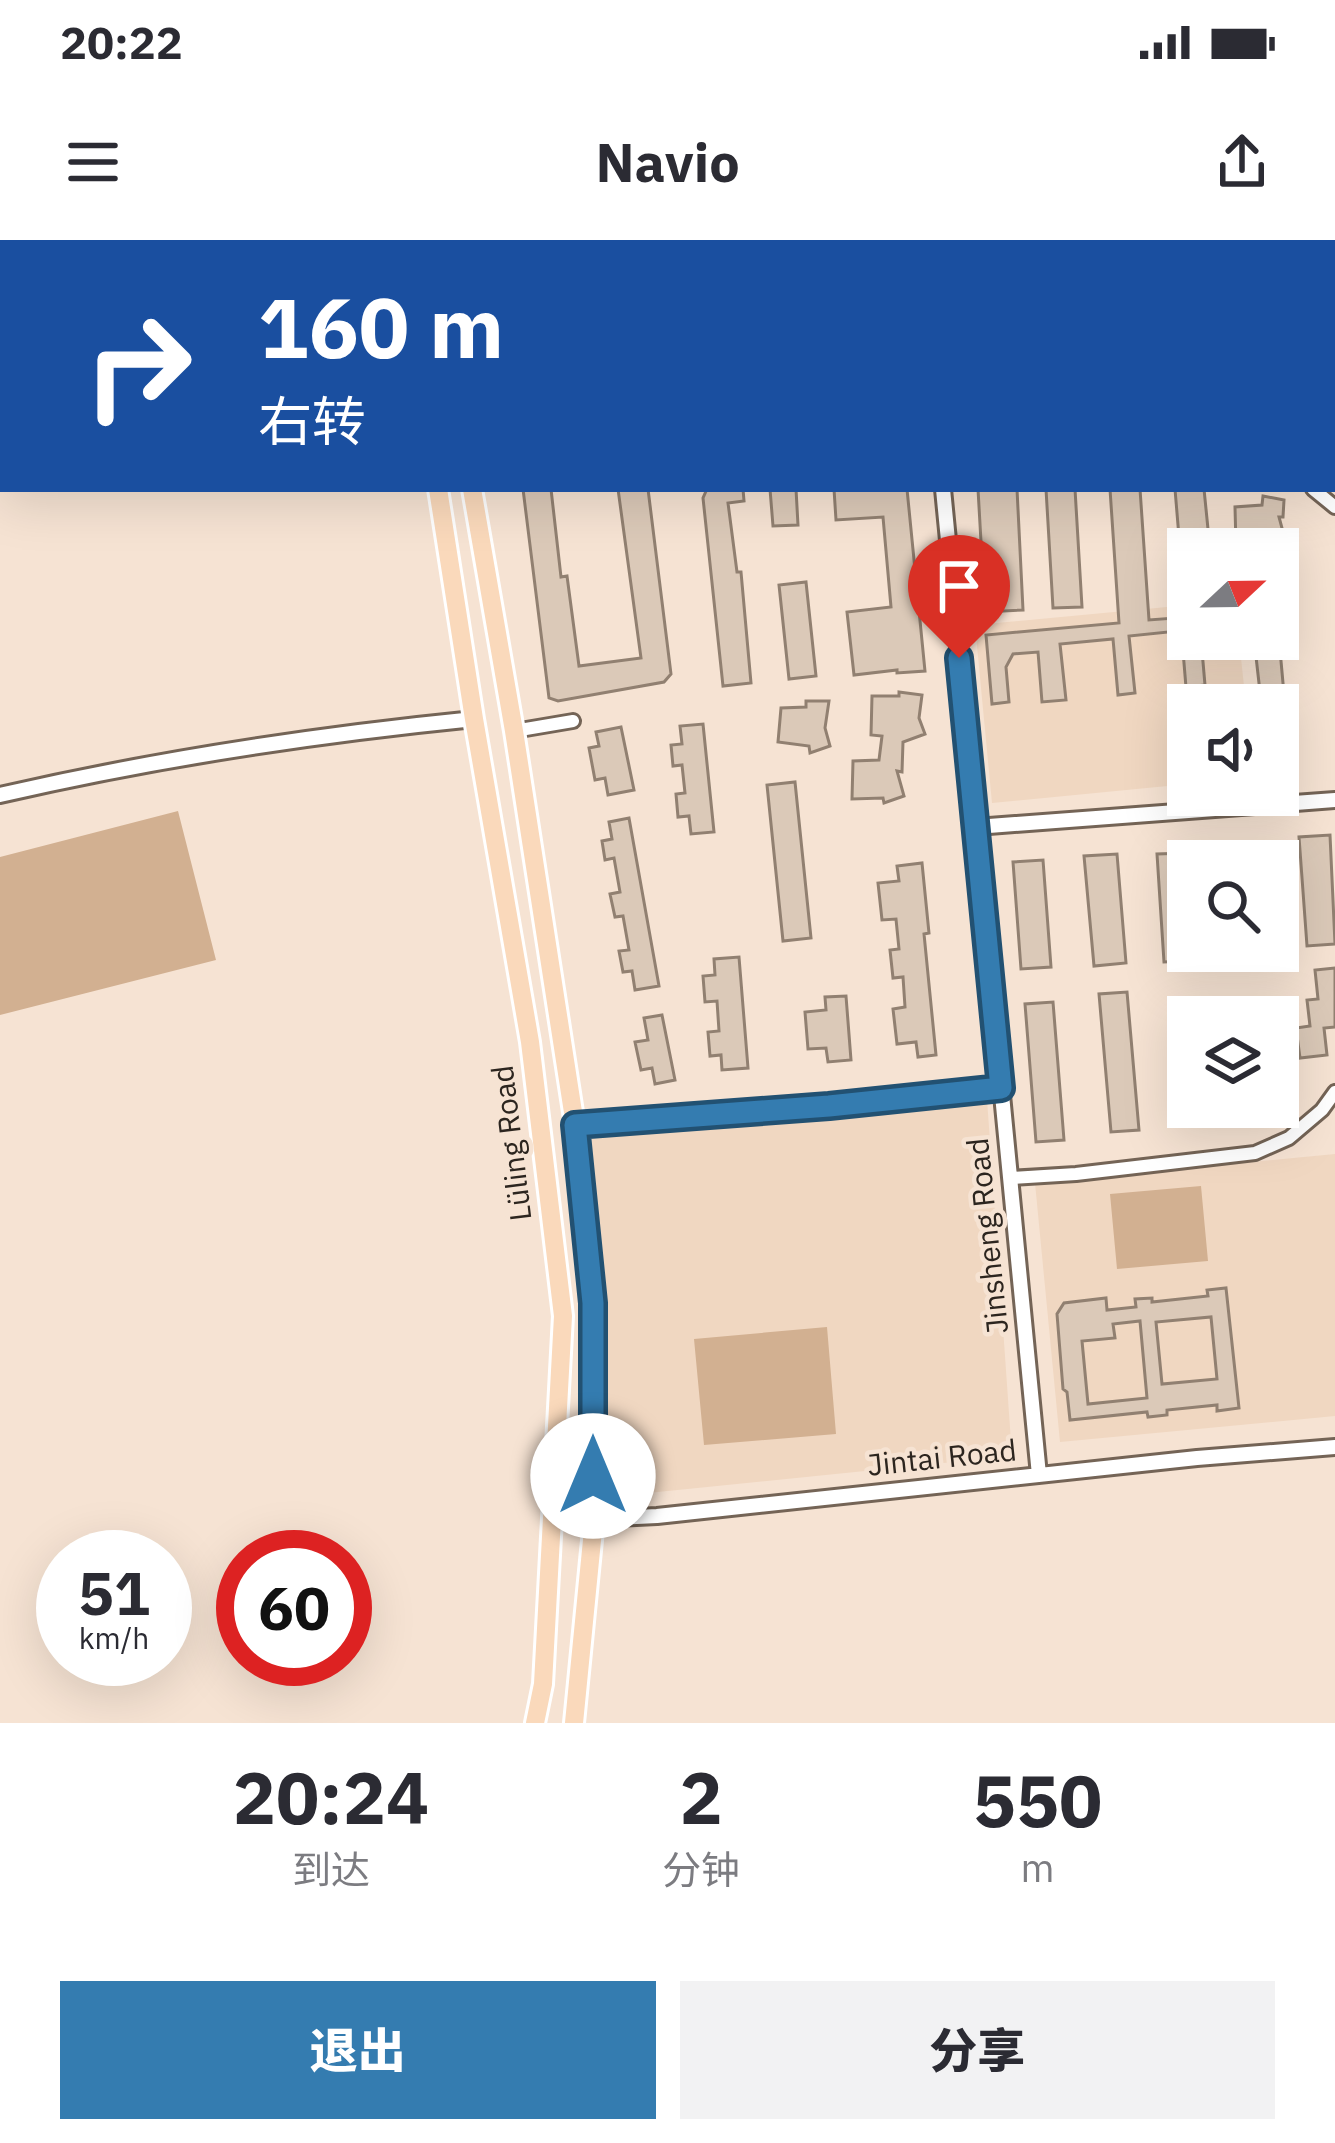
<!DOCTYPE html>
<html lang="zh">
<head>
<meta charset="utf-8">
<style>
	body { margin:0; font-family:"IBM Plex Sans","Noto Sans SC",sans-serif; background:#f2f2f3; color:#2b2b33; height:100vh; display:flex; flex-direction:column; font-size:45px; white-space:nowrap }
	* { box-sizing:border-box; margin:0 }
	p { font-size:39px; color:#7c7c81 }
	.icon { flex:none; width:66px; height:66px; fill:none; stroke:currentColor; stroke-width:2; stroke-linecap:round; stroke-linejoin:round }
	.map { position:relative; height:1483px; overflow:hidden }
	.panel { display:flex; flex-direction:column; background:#fff; flex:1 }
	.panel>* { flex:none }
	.top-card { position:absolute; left:0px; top:0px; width:1335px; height:252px; box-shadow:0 12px 48px #0002; background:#1a4fa0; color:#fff; overflow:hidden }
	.needle { width:78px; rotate:68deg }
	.tools { position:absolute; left:1167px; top:288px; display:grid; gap:24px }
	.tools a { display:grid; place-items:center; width:132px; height:132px; border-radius:0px; background:#fff; box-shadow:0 12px 48px #0002; font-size:60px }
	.speed { position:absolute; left:36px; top:1290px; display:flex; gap:24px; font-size:60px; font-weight:700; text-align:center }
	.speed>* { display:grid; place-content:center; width:156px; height:156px; border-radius:50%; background:#fff; box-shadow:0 12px 48px #0002; line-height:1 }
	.speed small { font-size:30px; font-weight:400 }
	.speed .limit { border:18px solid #d22; background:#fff; color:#111 }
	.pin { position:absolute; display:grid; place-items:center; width:102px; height:102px; color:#fff; margin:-123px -51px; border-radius:50% 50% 50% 0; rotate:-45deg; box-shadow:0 0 12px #0007 }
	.pin .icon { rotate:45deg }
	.me { position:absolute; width:132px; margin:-66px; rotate:0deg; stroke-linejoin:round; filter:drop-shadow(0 0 9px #0008) }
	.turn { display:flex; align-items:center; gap:42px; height:252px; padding:0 60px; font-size:54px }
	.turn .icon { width:156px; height:156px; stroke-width:2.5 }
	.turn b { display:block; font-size:84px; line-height:102px }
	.eta { display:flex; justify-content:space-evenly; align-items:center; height:204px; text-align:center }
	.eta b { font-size:72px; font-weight:800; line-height:84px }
	.cta { display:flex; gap:24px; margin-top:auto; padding:24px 60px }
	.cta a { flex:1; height:138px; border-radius:0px; background:#347cb0; color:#fff; font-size:48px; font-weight:800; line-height:138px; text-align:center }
	.cta a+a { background:#f2f2f3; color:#2b2b33 }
	.status { display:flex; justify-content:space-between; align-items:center; height:84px; padding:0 60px; background:#fff; direction:ltr }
	.status svg { height:33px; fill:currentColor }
	header { display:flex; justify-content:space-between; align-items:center; height:156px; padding:0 60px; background:#fff; font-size:54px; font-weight:800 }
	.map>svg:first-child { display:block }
</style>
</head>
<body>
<div class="status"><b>20:22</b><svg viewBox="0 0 49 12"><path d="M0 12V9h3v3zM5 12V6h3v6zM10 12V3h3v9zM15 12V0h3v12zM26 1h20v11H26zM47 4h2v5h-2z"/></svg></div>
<header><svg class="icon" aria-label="menu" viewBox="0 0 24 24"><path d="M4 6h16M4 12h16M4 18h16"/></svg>Navio<svg class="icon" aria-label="share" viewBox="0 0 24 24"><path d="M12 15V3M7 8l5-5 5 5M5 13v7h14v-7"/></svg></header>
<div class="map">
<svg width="1335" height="1483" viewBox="0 0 1335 1483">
	<rect width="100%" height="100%" fill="#f6e3d3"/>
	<path fill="#f0d7c1" d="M0,0h275l1,3h-273v84l-3,1z
		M1188,365v34h51l7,66h-58v79l-196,19 -17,-178z
		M987,859l25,357 -374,38 -31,-25 -2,-168 -16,-168z
		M1335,914v262l-275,26 -25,-259z"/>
	<path fill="#d2b091" d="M178,571l38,149 -216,55v-158z
		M1201,946l7,75 -91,8 -7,-75z
		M827,1087l9,107 -132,11 -10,-106z"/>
	<path fill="#dbc9b8" stroke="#918071" stroke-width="3" fill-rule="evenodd" d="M523,249h28l10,88 6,-1 12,90 62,-8 -23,-169h30l23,185 -7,8 -106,19 -9,-3z
		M707,249h36l1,12 -16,2 9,69h4l10,111 -28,3 -20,-188z
		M770,249h26l2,36 -25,1z
		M834,249h73l18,182 -28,2v-3l-43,5 -7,-63 44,-5 -8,-90 -47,3z
		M978,249h39l6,121 -38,2z
		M1046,249h29l7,118 -29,1z
		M1110,249h30l9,131 39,-3v13l-59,6 6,57 -17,2 -5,-56 -53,5 6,56 -24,2 -4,-50 -25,2 -7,13 3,35 -17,2 -6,-69 133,-12z
		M1175,249h29l6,60h-30z
		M1263,256l21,4 -1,17h-4l7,26 -17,6 -3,-5 -30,2 -1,-39 27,-2z
		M1278,321l13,1v28l4,14 -17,7z
		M806,342l10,94 -27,3 -10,-94z
		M1182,399h19l4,46 -19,2z
		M1254,399h25l6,66h-13l-2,-15 -10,2z
		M899,452l23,3 -3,23 6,16 -22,8 -1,30 -5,-1 7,25 -20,7 -1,-5 -31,1 1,-38 26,-1 3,-24 -11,-1 1,-39h27z
		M806,461h23l-4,27 5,18 -20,7 -1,-7 -31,-4 3,-34 25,-1z
		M1278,475h8l6,59 -14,1z
		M703,484l11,108 -23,2 -2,-18 -11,1 -2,-23 9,-1 -3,-28 -9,1 -2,-21 11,-1 -2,-18z
		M621,487l13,63 -26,5 -3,-17 -10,2 -6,-32 10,-2 -3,-14z
		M795,542l16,156 -28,3 -16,-156z
		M629,578l30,168 -24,4 -3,-19 -9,1 -4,-21 10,-1 -6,-34 -8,1 -5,-23 10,-2 -6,-34 -9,2 -3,-19 10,-2 -3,-17z
		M1330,595l5,109 -28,2 -8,-109z
		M1261,603l1,18h-31l-1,-16z
		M1187,613l1,108 -24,1 -7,-108z
		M1117,614l9,109 -32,3 -10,-110z
		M1043,620l8,107 -30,2 -8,-107z
		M922,623l7,70 -5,1 12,121 -18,2 -2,-15 -19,2 -4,-35 12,-2 -2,-30 -10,1 -3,-28 9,-1 -3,-30 -14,1 -4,-37 21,-2 -2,-15z
		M739,717l9,111 -26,2 -1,-15 -11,1 -2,-24 11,-1 -2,-30 -12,1 -2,-26 12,-1 -1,-16z
		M1335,728v59l-11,1 3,27 -27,3 -4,-30 14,-2 -3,-26 11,-1 -3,-29z
		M1127,752l12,138 -28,2 -12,-138z
		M846,756l5,64 -23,2 -2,-14 -18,1 -3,-37 21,-2 -1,-13z
		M1053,762l11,138 -28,2 -11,-138z
		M662,775l13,65 -20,4 -3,-16 -11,2 -6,-28 13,-2 -4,-22z
		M1184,867h27l2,17 -27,2z
		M1226,1048l13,120 -22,3v-6l-50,5v5l-19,2 -1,-5 -77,8 -3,-28 -4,-3 -6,-75 7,-11 42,-5 1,12 29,-3 -1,-8 17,-1v4l56,-6 -1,-6zM1211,1077l6,62 -55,5 -6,-62zM1140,1081l7,77 -59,6 -6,-63 33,-3 -2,-14z"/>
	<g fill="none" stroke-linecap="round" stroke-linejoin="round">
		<defs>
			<path id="minor" d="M1213,0v3
				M1313,249l22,18
				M514,491l59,-10
				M1010,938l66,-4 179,-21 34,-15 33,-28 13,-18"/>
			<path id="tertiary" d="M921,0v3
				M943,249l96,986
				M0,555c156,-36 314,-60 474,-76
				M976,587l359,-27
				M575,885l254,-19 172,-18
				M554,1281l103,-5 540,-58 138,-11"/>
			<path id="secondary" d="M773,3l36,-3
				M0,117l3,-1
				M0,148l3,-1"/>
			<path id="primary" d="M410,0l1,3
				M437,0v3
				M353,3l2,-3
				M438,249l36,230 56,323 33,274 -20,368 -8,39
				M472,249l42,242 61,394 18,178 1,217 -20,203"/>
		</defs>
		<use href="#minor" stroke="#746456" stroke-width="18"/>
		<use href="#tertiary" stroke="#746456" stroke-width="20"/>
		<use href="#secondary" stroke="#746456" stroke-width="22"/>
		<use href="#primary" stroke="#fff" stroke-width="24"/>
		<use href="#minor" stroke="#fff" stroke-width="12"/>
		<use href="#tertiary" stroke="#fff" stroke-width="14"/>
		<use href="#secondary" stroke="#fff" stroke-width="16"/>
		<use href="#primary" stroke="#fad9bb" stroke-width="18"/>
	</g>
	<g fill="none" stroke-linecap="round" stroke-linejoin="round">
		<defs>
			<path id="route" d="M593,1236v-173l-18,-178 254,-19 172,-18 -42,-430"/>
		</defs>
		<use href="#route" stroke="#225172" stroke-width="30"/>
		<use href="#route" stroke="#347cb0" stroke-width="21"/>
	</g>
	<g text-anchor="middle" stroke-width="9" stroke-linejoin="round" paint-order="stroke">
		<g font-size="30" fill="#2c251f" stroke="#f6e3d3">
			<text transform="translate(512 903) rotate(-97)" y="10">Lüling Road</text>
			<text transform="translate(988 996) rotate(-96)" y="10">Jinsheng Road</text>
			<text transform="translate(942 1218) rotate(-6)" y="10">Jintai Road</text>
		</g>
	</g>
</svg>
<div class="tools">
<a><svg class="needle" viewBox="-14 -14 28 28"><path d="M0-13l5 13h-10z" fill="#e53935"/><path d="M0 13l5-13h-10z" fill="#7c7c81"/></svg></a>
<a><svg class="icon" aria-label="sound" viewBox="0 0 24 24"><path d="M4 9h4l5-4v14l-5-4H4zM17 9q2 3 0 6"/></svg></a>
<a><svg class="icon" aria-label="search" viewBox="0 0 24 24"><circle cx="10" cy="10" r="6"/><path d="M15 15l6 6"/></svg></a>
<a><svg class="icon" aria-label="layers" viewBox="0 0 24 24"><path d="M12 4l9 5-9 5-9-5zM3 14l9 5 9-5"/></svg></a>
</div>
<div class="speed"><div>51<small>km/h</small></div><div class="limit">60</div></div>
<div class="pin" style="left:959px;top:418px;background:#d93025"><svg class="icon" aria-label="arrive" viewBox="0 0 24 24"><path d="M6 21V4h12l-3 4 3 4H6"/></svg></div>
<svg class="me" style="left:593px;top:1236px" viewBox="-20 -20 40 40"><circle r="19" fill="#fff"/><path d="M0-13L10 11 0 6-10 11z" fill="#347cb0"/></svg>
<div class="top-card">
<div class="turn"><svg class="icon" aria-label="right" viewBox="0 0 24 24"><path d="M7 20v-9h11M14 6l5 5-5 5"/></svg><div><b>160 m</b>右转</div></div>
</div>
</div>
<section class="panel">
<div class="eta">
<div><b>20:24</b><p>到达</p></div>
<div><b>2</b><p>分钟</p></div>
<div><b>550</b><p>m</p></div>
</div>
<div class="cta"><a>退出</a><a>分享</a></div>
</section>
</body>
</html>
